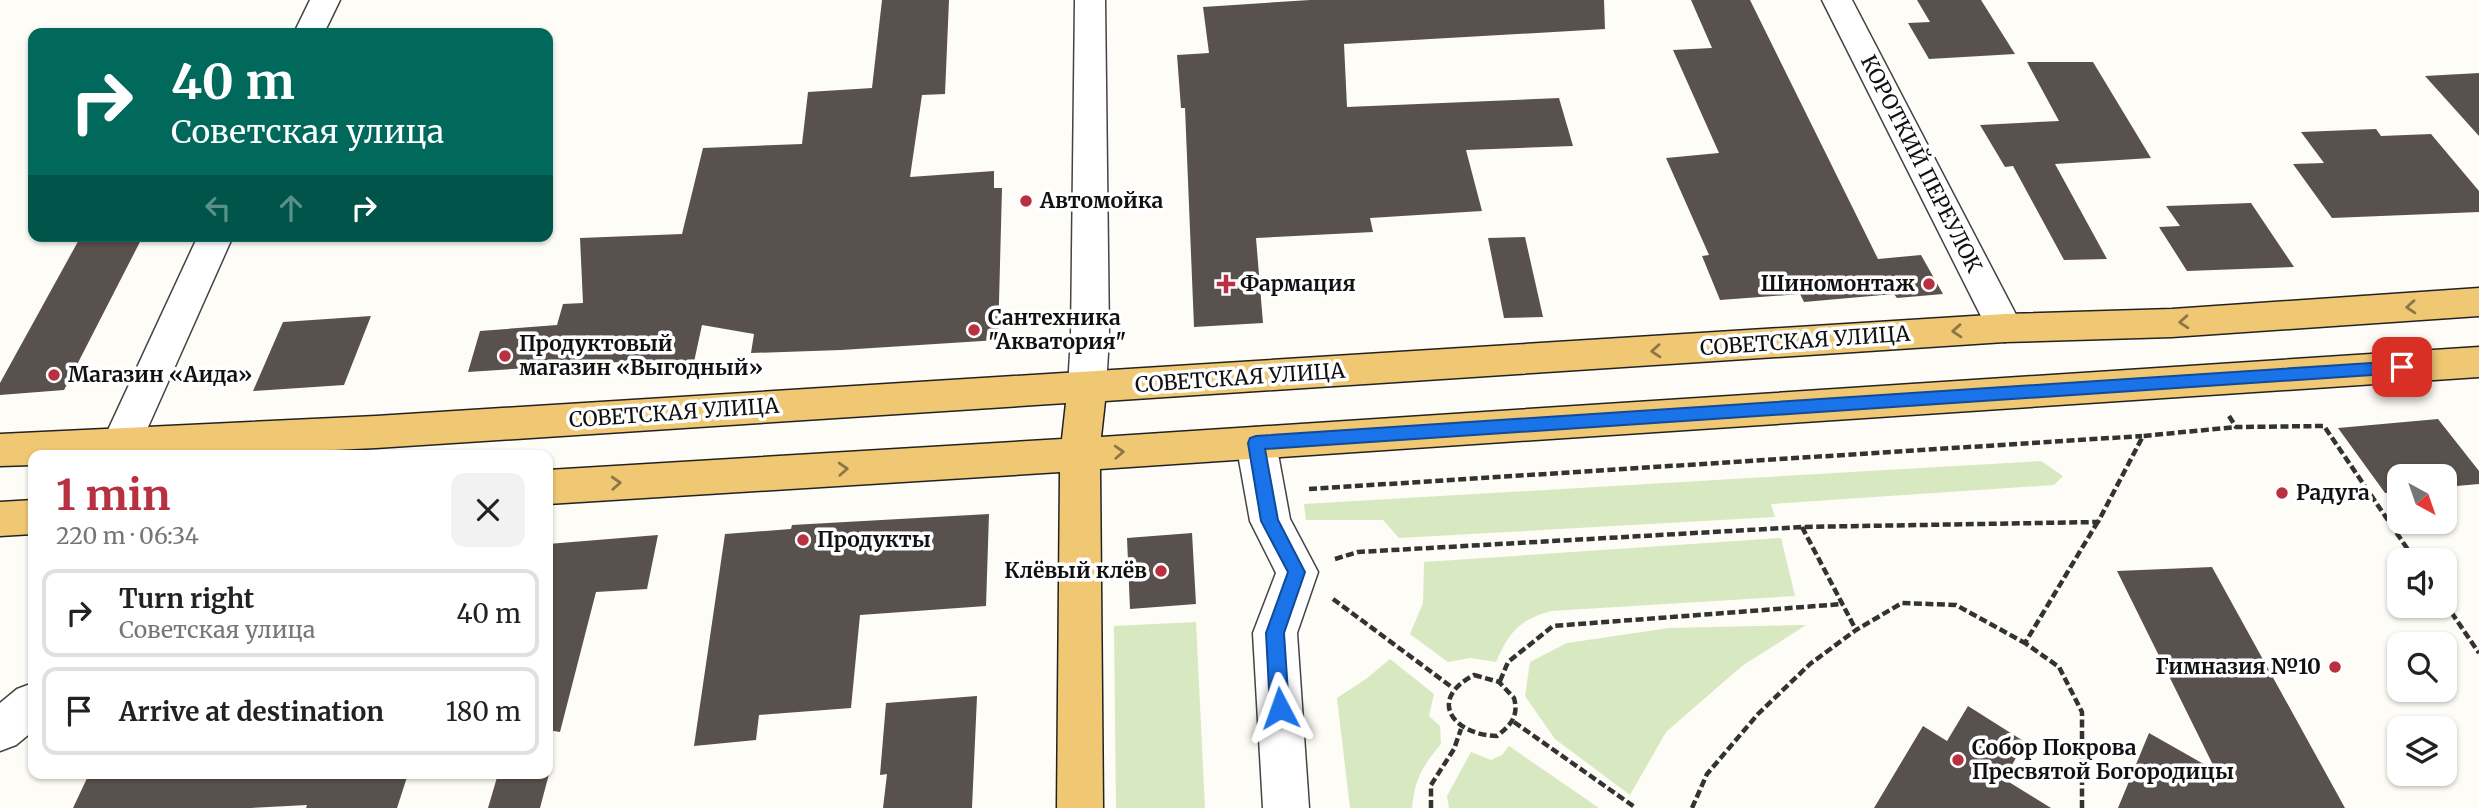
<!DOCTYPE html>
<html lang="en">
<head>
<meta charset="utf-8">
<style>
	body { margin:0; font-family:Merriweather,serif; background:#f2f2f2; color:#222; height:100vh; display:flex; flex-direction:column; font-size:26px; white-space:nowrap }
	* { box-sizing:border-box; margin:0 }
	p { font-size:23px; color:#767676 }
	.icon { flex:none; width:38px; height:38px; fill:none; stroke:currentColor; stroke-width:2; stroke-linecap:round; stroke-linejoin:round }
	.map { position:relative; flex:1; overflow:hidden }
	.sheet { position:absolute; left:28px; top:450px; width:525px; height:329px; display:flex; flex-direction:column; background:#fff; border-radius:14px; box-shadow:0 2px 5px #0004 }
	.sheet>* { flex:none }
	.guide { position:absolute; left:28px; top:28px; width:525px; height:214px; border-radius:14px; box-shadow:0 2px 5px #0004; background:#00695c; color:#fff; overflow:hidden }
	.needle { width:46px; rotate:140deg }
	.fabs { position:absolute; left:2387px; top:464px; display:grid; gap:14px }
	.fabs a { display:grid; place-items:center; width:70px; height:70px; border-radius:14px; background:#fff; box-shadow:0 2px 5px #0004; font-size:35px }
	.pin { position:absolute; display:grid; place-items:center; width:60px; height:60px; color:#fff; margin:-30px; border-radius:14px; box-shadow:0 4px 10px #0006 }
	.me { position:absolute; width:77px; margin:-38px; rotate:356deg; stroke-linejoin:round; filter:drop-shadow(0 0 5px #0008) }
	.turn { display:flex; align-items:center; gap:24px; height:147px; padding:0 28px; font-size:32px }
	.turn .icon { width:91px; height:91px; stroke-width:2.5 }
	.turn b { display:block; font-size:49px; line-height:60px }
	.lanes { display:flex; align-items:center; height:66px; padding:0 28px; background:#0003; justify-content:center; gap:35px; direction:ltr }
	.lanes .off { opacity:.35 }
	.round { display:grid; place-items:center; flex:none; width:74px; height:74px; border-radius:14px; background:#f2f2f2 }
	.head { display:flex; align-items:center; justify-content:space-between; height:119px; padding:0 28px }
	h1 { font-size:42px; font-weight:700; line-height:52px; color:#b93041 }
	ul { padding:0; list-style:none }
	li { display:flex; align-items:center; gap:21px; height:88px; margin:0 14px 10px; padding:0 14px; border:4px solid #e0e0e0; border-radius:14px }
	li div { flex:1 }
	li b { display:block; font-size:26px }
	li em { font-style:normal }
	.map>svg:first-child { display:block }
</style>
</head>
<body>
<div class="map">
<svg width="2479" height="808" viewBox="0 0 2479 808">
	<rect width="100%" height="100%" fill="#fefcf6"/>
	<path fill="#d8e8c0" d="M2041,461l22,15 -9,9 -283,19 4,13 -376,21 -16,-18h-77l-2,-16z
		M1781,538l14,58 -244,15c-32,9 -42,21 -55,51l-26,-4 -22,4 -38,-28 13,-31 1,-41z
		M1196,622l9,186h-89l-2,-182z
		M1806,625l-64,41 -76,66 -36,63 -75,-56 -30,-43 5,-34 37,-19 102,-15z
		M1390,659l44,35 -5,22 11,10 1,18c-19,23 -26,34 -29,64h-62l-13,-110 29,-19z
		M1509,746l90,62h-150l-2,-12 24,-44 20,8 11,-5z"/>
	<path fill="#59514e" d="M882,0h67l-4,94 -23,1 -12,82 84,-6v17h8l-4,152 -157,10 -90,3 3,-19 -52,-9 -8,37 -60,5 1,-6 -167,11 12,-41 77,-6 6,-21 20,-1 -3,-65 102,-4 21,-86 99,-4 6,-52 64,-4z
		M1310,0h294l1,29 -261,15 3,63 212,-9 14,48 -107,4 16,61 -112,7 3,14 -117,6 7,85 -69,4 -9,-219h-4l-4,-53 32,-2 -6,-46z
		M1691,0h59l128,259 43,-4 22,39 -46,4 -3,-4 -90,8 -4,-8 -80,6 -18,-44 7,-1 -43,-97 53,-5 -46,-103 39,-2z
		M1917,0h64l34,54 -86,5 -21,-36 22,-1z
		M2027,62h66l58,96 -96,6 52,95 -43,1 -51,-94 -8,1 -25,-42 79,-4z
		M2479,73v63l-54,-60z
		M2376,129l5,7 50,-2 48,57v21l-147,6 -39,-54 31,-1 -23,-31z
		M2251,203l43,64 -107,4 -28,-44 21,-1 -14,-20z
		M81,236h62l-79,154 -64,5v-12z
		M1525,237l18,80 -39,1 -16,-80z
		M371,316l-27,69 -91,6 30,-69z
		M2438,419l41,52v13l-34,3v-11h-46v16l-14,1 -47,-65z
		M989,514l-3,92 -126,9 -9,93 -92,7 -3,25 -62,6 31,-212 66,-5 1,-4z
		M1192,533l4,71 -66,5 -3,-71z
		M658,535l-11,54 -51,3 -36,140 -12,-2v-186z
		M2212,567l133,241h-227l31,-75 67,38 -99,-200z
		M977,696l-5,112h-89l4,-34 -7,1 6,-72z
		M1968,706l57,36 -21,37 47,29h-177l49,-82 24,15z
		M89,774h319l-11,34h-91l1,-3 -57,3h-177z
		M498,774h51l-9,34h-52z"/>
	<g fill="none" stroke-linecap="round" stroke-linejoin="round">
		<defs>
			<path id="minor" d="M310,0h30l-16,33h-30z
				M1075,0h30l4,337 -3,50 -6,11 -13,4 -13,-4 -6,-11 3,-50z
				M1822,0h30l171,328 -5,10 -13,4 -13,-4z
				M198,236h35l-97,218h-28l-6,-11z
				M1256,427l14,5 6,11 14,76 28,53 -21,61 12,175h-46l-10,-175 23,-60 -26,-52 -14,-78 6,-11z
				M33,683v48l-17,14 -16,6v-48l17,-14z"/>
			<path id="major" d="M2479,288v28l-307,21 -167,5 -900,59 -4,36 1378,-90v30l-1379,92 3,339h-46l3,-336 -512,32v-34l514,-31 4,-36 -690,45 -147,7h-196v10l-33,1v-32l376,-18 1629,-102 167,-5z
				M33,500v34l-33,2v-34z"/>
		</defs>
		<use href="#minor" stroke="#444" stroke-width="3"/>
		<use href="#major" stroke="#222" stroke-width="3"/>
		<path stroke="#333" stroke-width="4.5" stroke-dasharray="8 3.5" stroke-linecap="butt" d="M2229,416l7,11 88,-1 91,134
			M1309,489l833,-53
			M1802,527l54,103
			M1335,559l23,-7 444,-25 296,-5 45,-86 93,-9
			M1333,599l120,89
			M2445,603l34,50
			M1474,675l25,7 15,16c5,18 -3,27 -17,38 -43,-1 -71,-36 -23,-61z
			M1500,681l8,-19 45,-36 290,-22
			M1514,722l122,86
			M1431,808v-23l23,-36 7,-20
			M1692,808l15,-34 51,-60 52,-50 46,-34 46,-27 54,2 69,38
			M2082,808v-96l-23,-45 -34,-24 72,-120"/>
		<use href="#minor" fill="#fff" fill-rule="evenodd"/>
		<use href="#major" fill="#f0c874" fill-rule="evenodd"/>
	</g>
	<defs><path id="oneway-chevron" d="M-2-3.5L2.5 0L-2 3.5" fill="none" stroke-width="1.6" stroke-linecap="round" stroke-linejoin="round" transform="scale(1.75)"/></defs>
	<g stroke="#8c7647">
		<use href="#oneway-chevron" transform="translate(2411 307) rotate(176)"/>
		<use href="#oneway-chevron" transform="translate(2184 322) rotate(176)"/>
		<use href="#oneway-chevron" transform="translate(1957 331) rotate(176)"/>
		<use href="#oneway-chevron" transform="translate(1656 351) rotate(176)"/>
		<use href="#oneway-chevron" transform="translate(1119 452) rotate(-3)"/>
		<use href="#oneway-chevron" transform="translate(843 469) rotate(-3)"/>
		<use href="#oneway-chevron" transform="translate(616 483) rotate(-3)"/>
	</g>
	<path fill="#1a73e8" stroke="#114b97" stroke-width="2" d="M2402,361l7,6 -7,6 -1137,76 13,71 27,52 -21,61 5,75 -3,6 -6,3 -7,-3 -3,-6 -4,-75 22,-61 -27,-51 -13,-78 2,-5 6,-2z"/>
	<g fill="#b93041" stroke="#fff" stroke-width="2.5">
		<circle cx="1026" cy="201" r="7"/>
		<path d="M1222.5 273.5h7v7h7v7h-7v7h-7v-7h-7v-7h7z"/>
		<circle cx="1929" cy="284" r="7"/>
		<circle cx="974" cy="330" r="7"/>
		<circle cx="505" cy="356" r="7"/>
		<circle cx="54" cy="375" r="7"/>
		<circle cx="2282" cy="493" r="7"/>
		<circle cx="803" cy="540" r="7"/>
		<circle cx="1161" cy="571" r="7"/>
		<circle cx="2335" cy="667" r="7"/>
		<circle cx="1958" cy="760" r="7"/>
	</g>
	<g text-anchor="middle" stroke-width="7" stroke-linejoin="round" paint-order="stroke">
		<g font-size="21" fill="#111" stroke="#fff">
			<text transform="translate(1921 164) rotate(63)" y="7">КОРОТКИЙ ПЕРЕУЛОК</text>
			<text transform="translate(1805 341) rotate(-4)" y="7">СОВЕТСКАЯ УЛИЦА</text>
			<text transform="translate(1240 378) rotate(-4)" y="7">СОВЕТСКАЯ УЛИЦА</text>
			<text transform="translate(674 413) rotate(-4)" y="7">СОВЕТСКАЯ УЛИЦА</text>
		</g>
		<g font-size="21" font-weight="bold" fill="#111" stroke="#fff" text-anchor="start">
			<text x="1040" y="208">Автомойка</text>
			<text x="1240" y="291">Фармация</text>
			<text x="1915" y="291" text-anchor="end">Шиномонтаж</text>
			<text x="988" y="325">Сантехника<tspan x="988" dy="24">"Акватория"</tspan></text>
			<text x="519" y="351">Продуктовый<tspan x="519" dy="24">магазин «Выгодный»</tspan></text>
			<text x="68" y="382">Магазин «Аида»</text>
			<text x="2296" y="500">Радуга</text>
			<text x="817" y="547">Продукты</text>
			<text x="1147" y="578" text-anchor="end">Клёвый клёв</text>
			<text x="2321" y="674" text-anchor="end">Гимназия №10</text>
			<text x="1972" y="755">Собор Покрова<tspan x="1972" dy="24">Пресвятой Богородицы</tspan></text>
		</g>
	</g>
</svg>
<div class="fabs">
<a><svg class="needle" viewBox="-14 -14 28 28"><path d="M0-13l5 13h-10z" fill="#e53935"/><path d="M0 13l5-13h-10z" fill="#767676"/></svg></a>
<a><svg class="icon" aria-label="sound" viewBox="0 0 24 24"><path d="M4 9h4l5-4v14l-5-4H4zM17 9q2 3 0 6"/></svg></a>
<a><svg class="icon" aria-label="search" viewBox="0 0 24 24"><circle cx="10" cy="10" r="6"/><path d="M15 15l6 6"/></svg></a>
<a><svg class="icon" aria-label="layers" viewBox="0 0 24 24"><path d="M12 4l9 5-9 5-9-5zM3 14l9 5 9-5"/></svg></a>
</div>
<div class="pin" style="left:2402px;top:367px;background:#d93025"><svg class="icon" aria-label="arrive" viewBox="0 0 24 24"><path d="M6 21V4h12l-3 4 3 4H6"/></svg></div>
<svg class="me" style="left:1280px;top:708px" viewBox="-20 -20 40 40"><path d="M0-17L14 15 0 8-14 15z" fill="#1a73e8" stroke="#fff" stroke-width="4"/></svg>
<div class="guide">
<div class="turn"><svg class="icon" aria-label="right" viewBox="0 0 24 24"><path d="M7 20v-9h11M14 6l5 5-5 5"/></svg><div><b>40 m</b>Советская улица</div></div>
<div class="lanes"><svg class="icon off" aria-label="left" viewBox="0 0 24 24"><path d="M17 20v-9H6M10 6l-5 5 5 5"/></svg><svg class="icon off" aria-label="ahead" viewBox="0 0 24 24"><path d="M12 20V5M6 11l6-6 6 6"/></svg><svg class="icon" aria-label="right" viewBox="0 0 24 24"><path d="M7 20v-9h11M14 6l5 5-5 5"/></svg></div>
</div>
<section class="sheet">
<div class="head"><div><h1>1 min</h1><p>220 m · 06:34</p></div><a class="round"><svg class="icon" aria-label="close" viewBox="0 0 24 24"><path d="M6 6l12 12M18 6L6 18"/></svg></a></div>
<ul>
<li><svg class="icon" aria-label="right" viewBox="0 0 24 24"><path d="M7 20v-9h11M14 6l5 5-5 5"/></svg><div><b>Turn right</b><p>Советская улица</p></div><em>40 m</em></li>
<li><svg class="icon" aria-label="arrive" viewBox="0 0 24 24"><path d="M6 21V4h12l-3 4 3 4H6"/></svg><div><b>Arrive at destination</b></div><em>180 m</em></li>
</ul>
</section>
</div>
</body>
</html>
